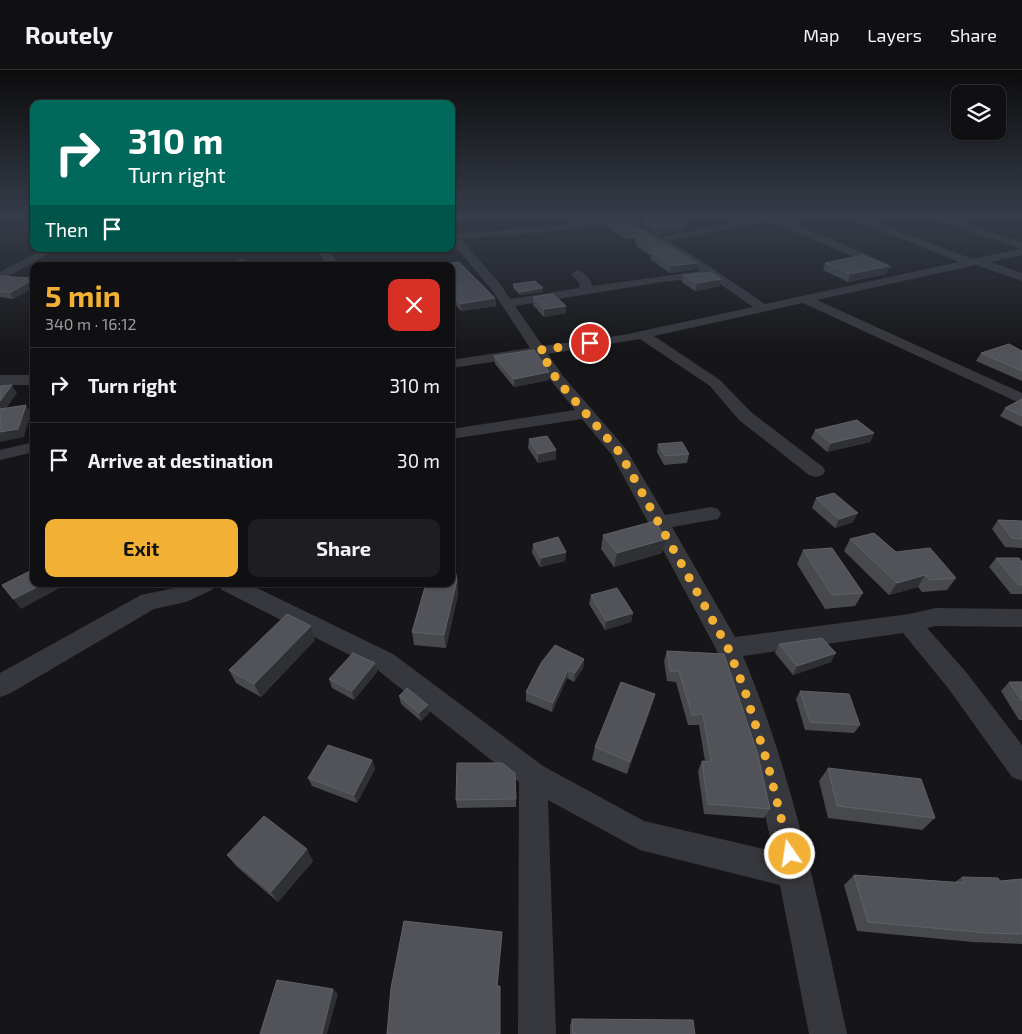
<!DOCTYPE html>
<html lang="en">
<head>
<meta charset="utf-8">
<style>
	body { margin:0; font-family:"Exo 2",sans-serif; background:#1e1e20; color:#f1f3f6; height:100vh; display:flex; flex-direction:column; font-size:19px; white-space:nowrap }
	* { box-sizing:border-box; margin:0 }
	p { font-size:16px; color:#9c9d9f }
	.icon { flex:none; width:28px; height:28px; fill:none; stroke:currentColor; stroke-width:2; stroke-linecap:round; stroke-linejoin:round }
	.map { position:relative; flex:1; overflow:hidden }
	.details { position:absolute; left:30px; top:192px; width:425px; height:325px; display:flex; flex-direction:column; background:#101012; border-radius:10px; box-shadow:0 1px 4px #0004,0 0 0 1px #303032 }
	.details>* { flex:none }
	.hud { position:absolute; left:30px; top:30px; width:425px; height:152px; border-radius:10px; box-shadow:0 1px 4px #0004,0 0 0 1px #303032; background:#00695c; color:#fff; overflow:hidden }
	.controls { position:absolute; left:951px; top:15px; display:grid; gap:10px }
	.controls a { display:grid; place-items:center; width:55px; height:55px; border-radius:10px; background:#101012; box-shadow:0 1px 4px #0004,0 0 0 1px #303032; font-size:25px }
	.pin { position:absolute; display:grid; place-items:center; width:42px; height:42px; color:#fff; margin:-21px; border:2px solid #fff; border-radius:50%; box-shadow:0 1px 5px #0007 }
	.me { position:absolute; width:55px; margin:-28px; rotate:347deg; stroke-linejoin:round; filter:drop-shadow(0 0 4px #0008) }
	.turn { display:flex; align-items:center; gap:18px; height:105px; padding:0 15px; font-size:22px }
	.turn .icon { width:65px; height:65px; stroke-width:2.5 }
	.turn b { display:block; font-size:35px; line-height:42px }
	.then { display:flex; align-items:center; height:48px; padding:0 15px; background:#0003; gap:10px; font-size:19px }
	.round { display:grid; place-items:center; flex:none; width:52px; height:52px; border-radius:10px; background:#1e1e20 }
	.overview { display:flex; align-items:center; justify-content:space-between; height:85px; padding:0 15px }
	h1 { font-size:30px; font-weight:700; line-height:38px; color:#f2b134 }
	.primary-button { display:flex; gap:10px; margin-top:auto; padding:10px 15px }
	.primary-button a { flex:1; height:58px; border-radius:10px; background:#f2b134; color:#111; font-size:20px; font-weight:700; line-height:58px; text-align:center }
	.primary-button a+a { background:#1e1e20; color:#f1f3f6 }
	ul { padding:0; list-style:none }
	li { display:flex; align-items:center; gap:15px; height:75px; padding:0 15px; border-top:1px solid #303032 }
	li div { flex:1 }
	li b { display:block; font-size:19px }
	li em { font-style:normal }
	header { display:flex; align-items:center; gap:30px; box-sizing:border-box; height:70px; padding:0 25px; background:#101012; border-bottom:1px solid #303032 }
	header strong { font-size:24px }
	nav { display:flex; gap:28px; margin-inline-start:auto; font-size:18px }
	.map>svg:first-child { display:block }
</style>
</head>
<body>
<header>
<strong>Routely</strong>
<nav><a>Map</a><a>Layers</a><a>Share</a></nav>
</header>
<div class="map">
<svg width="1022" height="964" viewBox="0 0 1022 964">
	<rect width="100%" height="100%" fill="#161618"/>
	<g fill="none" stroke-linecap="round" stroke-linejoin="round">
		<path fill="#37383d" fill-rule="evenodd" d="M605,147h21l33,20 100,-20h23l108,48 2,2 -6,3 -4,-1 -112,-48 -102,20 35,21 62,42 194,-42 -111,-45h15l109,42 49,-10 -91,-32h16l76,25v13l-32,7 32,11v8l-46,-16 -159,35 205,93v11l-219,-101 -149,33 66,44 31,32 72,55 2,4 -2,4 -7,2 -7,-2 -70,-55 -29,-34 -70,-47 -92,15 15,22 63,73 39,66 46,-8 7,2 3,5 -3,5 -46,8 63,110 174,-23 27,-6 86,1v18l-86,-1 -9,2 39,44 56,73v36l-10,-4 -64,-89 -45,-55 -160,23c50,118 77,253 104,378h-38l-29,-149 -140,-35 -92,-50 8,234h-38l1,-252 -144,-114 -153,-78 -3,-6h30l144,70 150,112 101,55 129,30 -19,-86 -23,-77 -15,-39 -104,-194 -30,-36 -131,20v-10l124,-19 -23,-28 -17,-26 -84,12v-8l79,-12 -38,-58 -41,-48v-10l4,2 105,-9zM618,151l83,50 -109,15c0,-7 -9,-14 -15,-16l-6,4 9,10 -1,4 -69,11 -9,-14 -40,-46 99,-8zM710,207l43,30 -130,28 -80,11 -28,-40 147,-24z
			M1022,147v4l-5,-3v-1z
			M44,179h13l-57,32v-9z
			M317,179h10l13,17h-12z
			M241,189l4,1 2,6h-12l2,-6z
			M0,305h34v10h-34z
			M34,372v10l-34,8v-10z
			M184,514h31l-3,6 -26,12 -32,7 -145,85 -9,3v-24l141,-78 33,-7z"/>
	</g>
	<path fill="#47494d" d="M620,147l75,53 -25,3 -19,-13v-4l-15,-10 -1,-8 -9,1 -22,-14 1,-6z
		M672,148l12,6 -1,6 -24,5 -15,-9 1,-7z
		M459,192l36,36 1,8 -35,5 -10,-12v-11h2l-2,-3v-19h-13v-1z
		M825,193l64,3 -3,8 -38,8 -25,-12z
		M683,205l37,11 -25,5 -13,-9z
		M0,206l31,4 3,4v3l-21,12 -13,-2z
		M513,214l30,8 -23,3 -7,-7z
		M533,227l33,9v7l-22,4 -11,-12z
		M1022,281v30l-46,-20 5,-8z
		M494,286l55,24 -35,7 -19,-23z
		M1022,329v28l-22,-11 5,-8z
		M815,360l59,3 -4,9 -43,10 -16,-14z
		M529,369l27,11v9l-18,4 -10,-15z
		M658,374l31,10 -2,9 -23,2 -7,-13z
		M816,428l37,24 -18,6 -23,-20z
		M998,450l24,1v27l-17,-1 -13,-18z
		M603,465l59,18 -48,14 -13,-18z
		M850,469l106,39 -9,12 -25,2 -4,-5 -29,8 -45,-44z
		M533,474l33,8 -1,9 -25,6 -8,-14z
		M803,480l60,43 -8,13 -30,3 -28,-45z
		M996,488l26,4v32h-11l-22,-27z
		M457,510l1,14 -12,54 -32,-3 -2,-13 13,-47 -2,1 -1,-2h29z
		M591,525l42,18 -2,9 -26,8 -16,-26z
		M315,570l-54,57 -25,-14 -7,-13z
		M779,574l52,18 -38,13 -18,-22z
		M667,581l103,158 -6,9 -60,-4 -6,-43 4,-10h3l-6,-36h-11l-12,-43 -9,-1 -3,-20z
		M584,589l-1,9 -9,14 -7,-4 -15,34 -26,-11v-9z
		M375,593l2,9 -23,28 -22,-12 -3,-9z
		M1009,612h13v38h-3l-18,-29z
		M800,621l60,34 -6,8 -49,-3 -9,-31z
		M399,626l29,9 1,8 -8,8 -20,-17z
		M651,638l-24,66 -35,-14 3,-13z
		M372,690l3,9 -18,34 -45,-17 -4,-8z
		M828,698l107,50 -13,12 -94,-12 -9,-37z
		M516,729v8l-59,1 -1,-8z
		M227,785l86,6 -35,41 -42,-36z
		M854,805l101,7 7,-5 38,4 22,-2v65l-49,-2 -116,-11 -13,-46z
		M572,949l123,15h-125v-8z"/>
	<path fill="#2f3033" d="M557,147h34l-34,4z
		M684,154l-1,6 -24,5 1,-7z
		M697,193l-2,7 -25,3 1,-7z
		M889,196l-3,8 -38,8 2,-8z
		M29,208l5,6v3l-21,12 -3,-6 14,-13z
		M721,209l-1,7 -25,5 2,-8z
		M543,218v4l-23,3v-3z
		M495,228l1,8 -35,5 -1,-7z
		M566,236v7l-22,4v-8z
		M549,302v8l-35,7v-8z
		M12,315l5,8 -17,24v-16z
		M26,335l5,8 -7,24 -24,5v-10z
		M874,363l-4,9 -43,10 4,-9z
		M556,380v9l-18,4v-9z
		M858,443l-5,9 -18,6 4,-9z
		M666,469l-4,14 -48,14 3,-14z
		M566,482l-1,9 -25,6 1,-9z
		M925,505l-7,12 -29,8 8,-12z
		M457,510l1,14 -12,54 -2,-13z
		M43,514h24l-46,25 -8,-10z
		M633,543l-2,9 -26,8 1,-9z
		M311,556l4,14 -54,57 -7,-13z
		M836,583l-5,9 -38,13 4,-9z
		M584,589l-1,9 -9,14 1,-9z
		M375,593l2,9 -23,28 -2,-9z
		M568,600l-1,8 -15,34 1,-9z
		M655,624l-4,14 -24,66 3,-12z
		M428,635l1,8 -8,8 -2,-8z
		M372,690l3,9 -18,34 -3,-8z
		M307,779l6,12 -35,41 -7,-10z
		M502,862v9l-5,52v-7z
		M333,919l5,5 -11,40h-5z"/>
	<path fill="#525359" stroke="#5f6168" d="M613,147h7l77,46 -26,3 -19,-13 5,-1 -20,-13 -1,-8 -10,1 -21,-13z
		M656,147h14l14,7 -24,4 -15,-9z
		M863,185l26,11 -39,8 -25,-11z
		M459,192l36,36 -35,6 -9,-12v-4l8,-1 -8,-8v-13h-12l-1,-1z
		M711,202l10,7 -24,4 -14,-8z
		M0,206l29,2 -5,2h8l-22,13 -10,-2z
		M535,211l8,7 -23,4 -7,-8z
		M553,224l13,12 -22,3 -11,-12z
		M1009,274l13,7v20l-41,-18z
		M534,280l15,22 -35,7 -20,-23z
		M12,315l-12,16v-15z
		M1022,329v17l-17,-8z
		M26,335l-8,24 -18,3v-23z
		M857,350l17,13 -43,10 -16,-13z
		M547,366l9,14 -18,4 -9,-15z
		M682,372l7,12 -24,2 -7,-12z
		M834,423l24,20 -19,6 -23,-21z
		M998,450l24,1v18l-10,-1z
		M655,451l11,18 -49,14 -14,-18z
		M874,463l22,19 34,-4 26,30 -26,2 -5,-5 -28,8 -47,-44z
		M558,467l8,15 -25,6 -8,-14z
		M832,478l31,45 -31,2 -29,-45z
		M451,480l6,30 -13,55 -32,-3 14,-48h25z
		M996,488h23l3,4v23h-4z
		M34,499v15h9l-30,15 -11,-14z
		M617,518l16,25 -27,8 -15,-26z
		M287,544l24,12 -57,58 -25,-14z
		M822,568l14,15 -39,13 -18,-22z
		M555,575l29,14 -9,14 -7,-3 -15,33 -27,-11 15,-29z
		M667,581l57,3 34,101 12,54 -62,-5 -6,-43 9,1 -8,-48 -11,1 -13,-44h-9z
		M353,583l22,10 -23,28 -23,-12z
		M621,612l34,12 -25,68 -35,-15z
		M1009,612h13v19z
		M407,618l21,17 -9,8 -20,-17z
		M800,621l49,3 11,31 -50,-3z
		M328,675l44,15 -18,35 -46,-17z
		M457,693h45l13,10 1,26 -60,1z
		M828,698l93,11 14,39 -98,-12z
		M264,746l43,33 -36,43 -44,-37z
		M854,805l111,8 -3,-6 36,1 2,3 22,-2v55l-35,-1 -119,-11z
		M404,851l98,11 -5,54h3v48h-113l4,-46z
		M277,910l56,9 -11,45h-62z
		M572,949l121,1 2,14h-122z"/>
	<linearGradient id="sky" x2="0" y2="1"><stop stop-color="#0c0c0d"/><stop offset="0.52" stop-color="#363c48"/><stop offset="1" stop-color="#363c48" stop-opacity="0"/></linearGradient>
	<rect width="1022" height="282" fill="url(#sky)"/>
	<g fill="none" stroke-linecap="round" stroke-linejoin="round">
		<path stroke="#f2b134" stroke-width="9" stroke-dasharray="0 16.2" d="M590,273l-50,7 17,30 63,73 108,195 16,40 24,77 22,89"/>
	</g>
</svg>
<div class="controls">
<a><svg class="icon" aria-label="layers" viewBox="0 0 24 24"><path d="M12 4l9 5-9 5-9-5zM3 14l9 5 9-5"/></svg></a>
</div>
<div class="pin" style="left:590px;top:273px;background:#d93025"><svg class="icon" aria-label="arrive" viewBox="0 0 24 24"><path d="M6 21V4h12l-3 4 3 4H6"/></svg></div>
<svg class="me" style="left:790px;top:784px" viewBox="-20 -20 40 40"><circle r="17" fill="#f2b134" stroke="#fff" stroke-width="3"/><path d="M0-11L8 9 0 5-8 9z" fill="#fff"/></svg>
<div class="hud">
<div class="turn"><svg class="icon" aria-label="right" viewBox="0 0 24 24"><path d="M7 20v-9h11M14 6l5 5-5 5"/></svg><div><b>310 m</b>Turn right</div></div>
<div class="then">Then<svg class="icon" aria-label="arrive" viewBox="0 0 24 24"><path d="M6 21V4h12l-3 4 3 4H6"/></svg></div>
</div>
<section class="details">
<div class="overview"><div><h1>5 min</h1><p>340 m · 16:12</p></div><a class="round" style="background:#d93025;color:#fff"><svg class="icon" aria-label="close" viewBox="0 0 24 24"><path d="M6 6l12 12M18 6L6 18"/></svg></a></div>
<ul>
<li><svg class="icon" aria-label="right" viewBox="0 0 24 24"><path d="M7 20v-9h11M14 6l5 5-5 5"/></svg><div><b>Turn right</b></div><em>310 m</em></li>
<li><svg class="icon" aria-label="arrive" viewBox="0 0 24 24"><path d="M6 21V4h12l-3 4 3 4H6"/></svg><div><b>Arrive at destination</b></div><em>30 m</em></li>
</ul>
<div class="primary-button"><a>Exit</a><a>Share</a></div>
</section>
</div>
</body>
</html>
